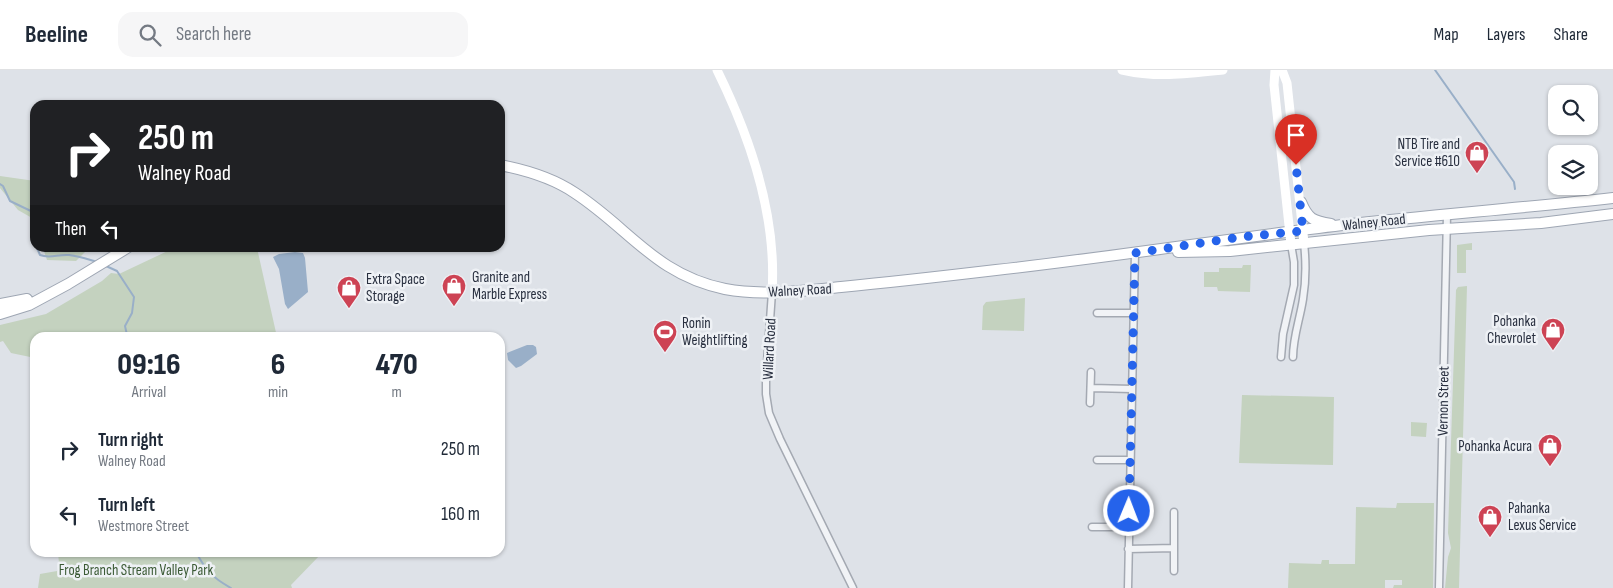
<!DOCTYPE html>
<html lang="en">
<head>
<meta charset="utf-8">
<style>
	body { margin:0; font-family:"Sofia Sans Condensed",sans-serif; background:#f6f6f7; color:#1f2937; height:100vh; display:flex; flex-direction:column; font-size:19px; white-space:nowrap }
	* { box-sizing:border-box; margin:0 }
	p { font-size:16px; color:#747a83 }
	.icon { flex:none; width:28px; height:28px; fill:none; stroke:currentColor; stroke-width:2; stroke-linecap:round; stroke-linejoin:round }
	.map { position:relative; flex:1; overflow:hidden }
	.drawer { position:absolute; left:30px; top:262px; width:475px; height:225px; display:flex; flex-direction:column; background:#fff; border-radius:15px; box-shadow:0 1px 4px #0004 }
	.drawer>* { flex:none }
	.hud { position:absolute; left:30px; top:30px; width:475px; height:152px; border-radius:15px; box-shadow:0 1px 4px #0004; background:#202124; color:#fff; overflow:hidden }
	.controls { position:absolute; left:1548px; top:15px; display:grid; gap:10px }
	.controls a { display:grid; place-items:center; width:50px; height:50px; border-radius:10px; background:#fff; box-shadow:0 1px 4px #0004; font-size:25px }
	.pin { position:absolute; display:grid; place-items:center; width:42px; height:42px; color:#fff; margin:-51px -21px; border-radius:50% 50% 50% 0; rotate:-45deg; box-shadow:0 0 5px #0007 }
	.pin .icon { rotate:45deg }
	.me { position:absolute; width:55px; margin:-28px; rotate:1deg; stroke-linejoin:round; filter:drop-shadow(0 0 4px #0008) }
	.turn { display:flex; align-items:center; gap:18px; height:105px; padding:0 25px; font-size:22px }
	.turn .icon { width:65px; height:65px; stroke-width:2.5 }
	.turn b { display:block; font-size:35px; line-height:42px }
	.then { display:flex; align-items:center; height:48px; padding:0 25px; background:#0003; gap:10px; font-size:19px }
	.eta { display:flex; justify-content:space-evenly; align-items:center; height:85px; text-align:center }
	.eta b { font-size:30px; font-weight:800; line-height:35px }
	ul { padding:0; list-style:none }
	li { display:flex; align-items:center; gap:15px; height:65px; padding:0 25px }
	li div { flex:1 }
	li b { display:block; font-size:19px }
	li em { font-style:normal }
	header { display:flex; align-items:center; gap:30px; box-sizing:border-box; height:70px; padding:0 25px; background:#fff; border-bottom:1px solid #e0e1e3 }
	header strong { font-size:24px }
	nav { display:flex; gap:28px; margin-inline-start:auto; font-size:18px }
	.search { width:350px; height:45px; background:#f6f6f7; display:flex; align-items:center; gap:12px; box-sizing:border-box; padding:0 18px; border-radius:15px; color:#747a83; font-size:19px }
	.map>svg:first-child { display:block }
</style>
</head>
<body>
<header>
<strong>Beeline</strong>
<div class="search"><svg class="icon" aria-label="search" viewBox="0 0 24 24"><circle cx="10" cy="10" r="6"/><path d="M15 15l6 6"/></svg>Search here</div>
<nav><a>Map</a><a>Layers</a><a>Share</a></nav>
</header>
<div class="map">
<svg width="1613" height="518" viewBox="0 0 1613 518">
	<rect width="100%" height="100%" fill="#dee2e8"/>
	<path fill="#c4d2bf" d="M0,106l35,5v42l-3,-5 -14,-8 -18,-22z
		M1472,173v7h-6v23h-9v-28z
		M43,178h46l-13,13 -29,-1z
		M174,178h83l20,89 -242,1v20l-24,-5 -8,-12 -3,1v-17l46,-11 56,-33 9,-8 8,1z
		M1243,195h8l-1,27 -32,-1 -1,-4h-13v-15h15v-4h23z
		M1467,216l-8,302h-14l3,-31 3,-9 -3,-15 8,-243 2,-3z
		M1025,228l-1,33 -42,-1 1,-24 3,-4z
		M1242,325l92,2 -1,68 -94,-2z
		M1411,352l16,1 -1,14 -15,-1z
		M1397,433h37l-1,85h-40l1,-3h8v-5h-17v8h-97l1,-25 32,1 1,-4h7v4h26l1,-57 40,1z
		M58,483v-1l264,1 -31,32 1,3h-254l2,-14 17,-3 2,-8z"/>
	<path fill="#99afc8" d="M295,182l8,1 2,5 3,34 -20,17 -3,-5 -6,-35 -6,-12 6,-3z
		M527,275h6l3,2 1,7 -16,12 -5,2 -8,-8 -1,-7z"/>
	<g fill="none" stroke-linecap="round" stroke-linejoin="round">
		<path stroke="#99afc8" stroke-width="2" d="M1435,0l79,112 1,7
			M0,114l3,2 7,15 25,12
			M37,178l3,7c10,4 18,-1 29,0 10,1 18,4 28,7
			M106,196l11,5 17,26 -2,16 -7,13 2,9 8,3
			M196,482c10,19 17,26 35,36"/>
		<defs>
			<path id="street" d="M772,222l-6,85v17l3,19 11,26 73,149
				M1097,243h37
				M1281,287l2,-23 11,-49v-23l-3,-18
				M1293,287c0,-20 7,-38 10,-58 3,-18 3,-38 1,-56
				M1091,318l41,1
				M1090,333l1,-31
				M1097,390h33
				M1092,457h37
				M1128,479l46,-1
				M1174,501v-59
				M1128,518l7,-335
				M1439,518l8,-373"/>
			<path id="primary" d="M500,95c26,5 53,13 75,28 55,36 81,82 150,96 38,7 78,2 116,-2 52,-5 104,-11 155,-17 116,-13 230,-31 346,-45 90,-10 181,-17 271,-27
				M1301,132c7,17 12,19 30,22
				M1178,182l52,-1 199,-21 112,-7 72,-9
				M0,234l27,-5
				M0,244l29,-9 39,-21 59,-36"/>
		</defs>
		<use href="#street" stroke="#a4a9b2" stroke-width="9"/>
		<use href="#primary" stroke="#9ea6b3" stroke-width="12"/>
		<use href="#street" stroke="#f1f3f6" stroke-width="6"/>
		<path stroke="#fff" stroke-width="9" d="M717,0c33,67 60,147 55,222
			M1122,0c35,8 65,4 101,0
			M1275,0l-1,15 17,159
			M1282,0l5,13 17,160"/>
		<use href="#primary" stroke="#fff" stroke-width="10"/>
	</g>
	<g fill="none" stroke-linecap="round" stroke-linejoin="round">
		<path stroke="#2563eb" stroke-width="9" stroke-dasharray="0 16.2" d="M1129,441l6,-258 106,-16 62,-6 -7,-66"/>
	</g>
	<defs>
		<symbol id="shop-pin" viewBox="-11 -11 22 30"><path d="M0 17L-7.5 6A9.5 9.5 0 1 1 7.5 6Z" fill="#cd4354" stroke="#eef1f5"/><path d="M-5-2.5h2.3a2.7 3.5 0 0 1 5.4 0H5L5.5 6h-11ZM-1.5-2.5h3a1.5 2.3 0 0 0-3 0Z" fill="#fff"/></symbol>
		<symbol id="stadium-pin" viewBox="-11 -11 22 30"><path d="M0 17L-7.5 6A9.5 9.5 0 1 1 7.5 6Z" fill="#cd4354" stroke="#eef1f5"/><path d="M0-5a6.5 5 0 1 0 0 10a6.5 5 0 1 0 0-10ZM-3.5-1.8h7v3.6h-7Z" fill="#fff"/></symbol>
	</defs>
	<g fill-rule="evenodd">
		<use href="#shop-pin" x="1463" y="69" width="28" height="38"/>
		<use href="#shop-pin" x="440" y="202" width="28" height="38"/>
		<use href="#shop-pin" x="335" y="204" width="28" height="38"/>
		<use href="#shop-pin" x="1539" y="246" width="28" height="38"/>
		<use href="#stadium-pin" x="651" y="248" width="28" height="38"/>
		<use href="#shop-pin" x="1536" y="362" width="28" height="38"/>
		<use href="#shop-pin" x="1476" y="433" width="28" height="38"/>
	</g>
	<g text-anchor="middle" stroke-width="5" stroke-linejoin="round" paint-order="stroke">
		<g font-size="15" fill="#282f3f" stroke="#eef1f5" text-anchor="start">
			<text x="1460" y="79" text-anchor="end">NTB Tire and<tspan x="1460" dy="17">Service #610</tspan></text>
			<text x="472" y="212">Granite and<tspan x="472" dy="17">Marble Express</tspan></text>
			<text x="366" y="214">Extra Space<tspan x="366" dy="17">Storage</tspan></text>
			<text x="1536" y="256" text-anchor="end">Pohanka<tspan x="1536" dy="17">Chevrolet</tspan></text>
			<text x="682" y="258">Ronin<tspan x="682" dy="17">Weightlifting</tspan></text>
			<text x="1532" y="381" text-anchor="end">Pohanka Acura</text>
			<text x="1508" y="443">Pahanka<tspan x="1508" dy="17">Lexus Service</tspan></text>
		</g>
		<g font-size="15" fill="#282f3f" stroke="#eef1f5">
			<text transform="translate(1374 152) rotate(-6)" y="5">Walney Road</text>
			<text transform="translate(800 220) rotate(-3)" y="5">Walney Road</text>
			<text transform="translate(769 279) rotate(-87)" y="5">Willard Road</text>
			<text transform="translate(1443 331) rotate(-89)" y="5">Vernon Street</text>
		</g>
		<g font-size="15" fill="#3b5a35" stroke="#eef1f5">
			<text x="136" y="505">Frog Branch Stream Valley Park</text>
		</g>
	</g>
</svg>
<div class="controls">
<a><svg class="icon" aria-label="search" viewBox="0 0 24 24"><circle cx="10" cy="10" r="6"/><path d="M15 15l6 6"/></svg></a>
<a><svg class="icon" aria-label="layers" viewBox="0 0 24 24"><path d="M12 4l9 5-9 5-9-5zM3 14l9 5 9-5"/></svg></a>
</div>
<div class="pin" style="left:1296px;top:95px;background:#d93025"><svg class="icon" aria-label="arrive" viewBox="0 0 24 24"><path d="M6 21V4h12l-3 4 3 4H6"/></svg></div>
<svg class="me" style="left:1129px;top:441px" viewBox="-20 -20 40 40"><circle r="17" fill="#2563eb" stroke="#fff" stroke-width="3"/><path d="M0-11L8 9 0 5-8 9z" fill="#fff"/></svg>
<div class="hud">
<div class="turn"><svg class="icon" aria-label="right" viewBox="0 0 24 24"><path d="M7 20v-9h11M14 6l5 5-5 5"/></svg><div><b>250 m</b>Walney Road</div></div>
<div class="then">Then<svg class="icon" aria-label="left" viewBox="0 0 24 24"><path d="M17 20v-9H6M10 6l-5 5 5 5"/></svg></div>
</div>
<section class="drawer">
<div class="eta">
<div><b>09:16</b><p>Arrival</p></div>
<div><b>6</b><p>min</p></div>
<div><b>470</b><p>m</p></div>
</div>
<ul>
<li><svg class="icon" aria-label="right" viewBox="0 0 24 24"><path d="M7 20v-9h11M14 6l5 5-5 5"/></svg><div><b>Turn right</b><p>Walney Road</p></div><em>250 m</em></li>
<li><svg class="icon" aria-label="left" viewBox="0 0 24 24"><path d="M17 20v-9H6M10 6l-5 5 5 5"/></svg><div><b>Turn left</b><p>Westmore Street</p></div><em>160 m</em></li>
</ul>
</section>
</div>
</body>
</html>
